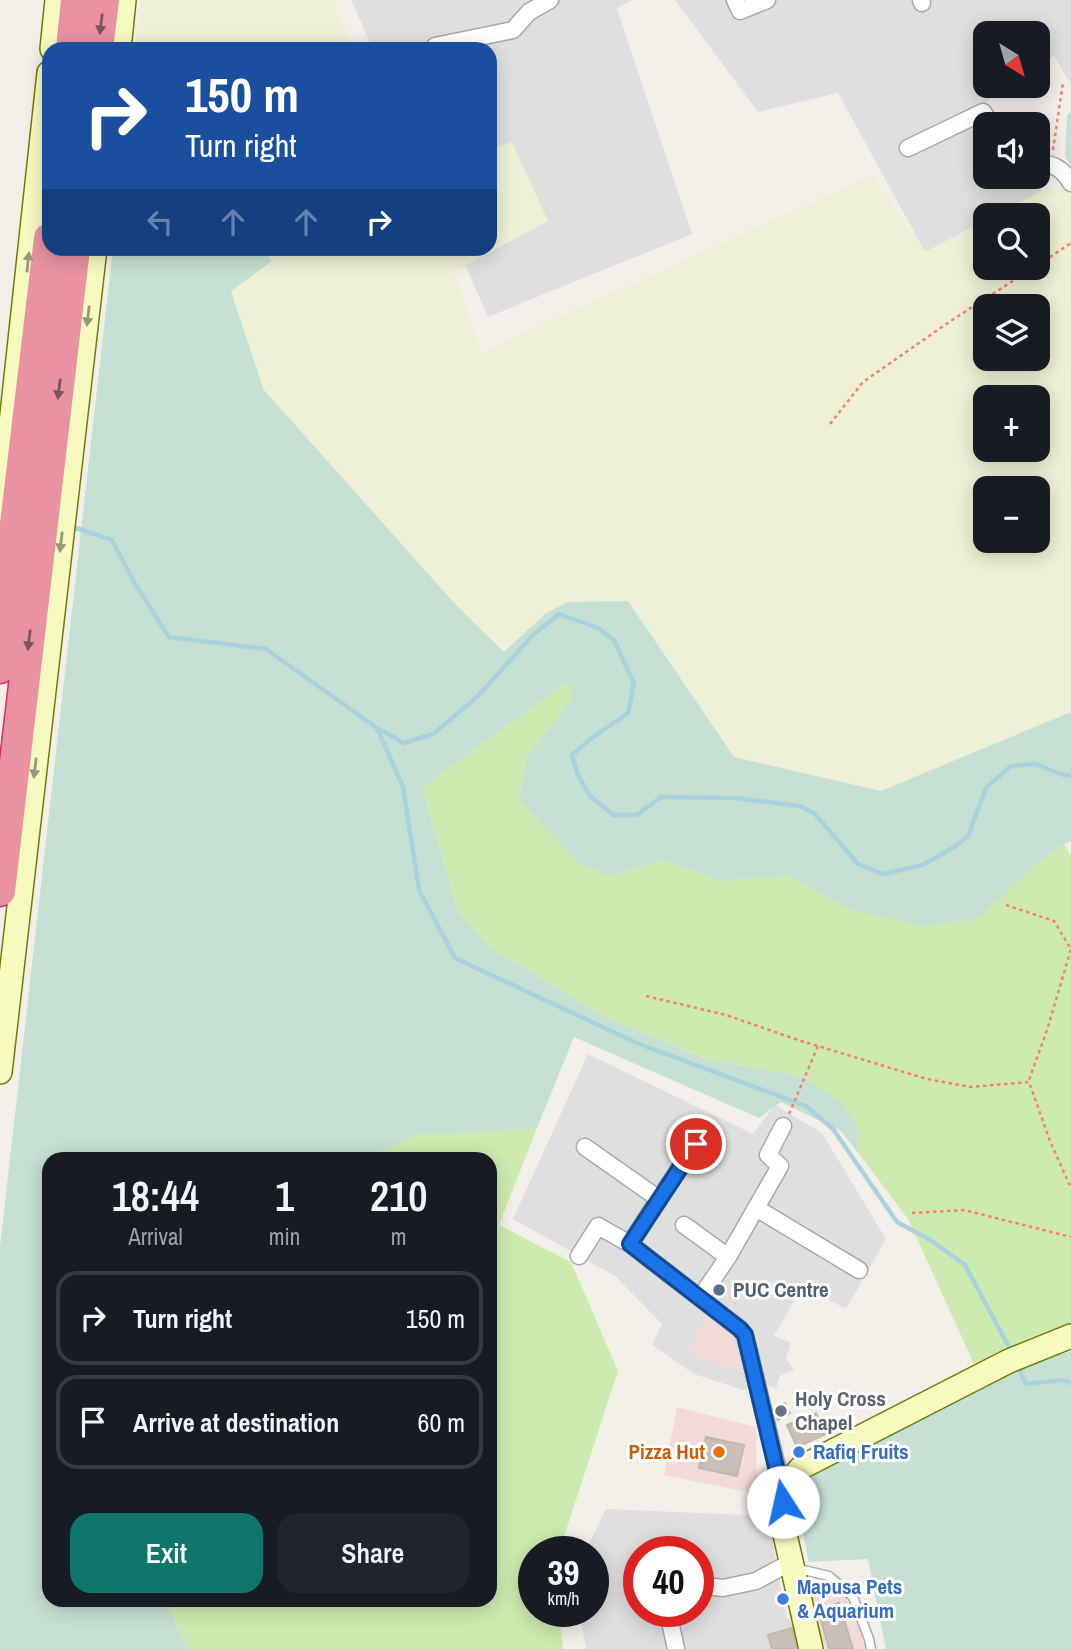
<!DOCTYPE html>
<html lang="en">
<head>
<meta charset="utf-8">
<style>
	body { margin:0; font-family:"Archivo Narrow",sans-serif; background:#20242c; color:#f1f3f6; height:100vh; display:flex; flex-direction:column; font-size:26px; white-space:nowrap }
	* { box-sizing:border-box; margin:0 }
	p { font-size:23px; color:#9ea1a6 }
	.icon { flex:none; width:38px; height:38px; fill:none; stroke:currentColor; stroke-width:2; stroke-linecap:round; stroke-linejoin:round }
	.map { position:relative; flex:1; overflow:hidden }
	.side { position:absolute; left:42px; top:1152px; width:455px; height:455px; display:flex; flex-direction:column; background:#171b24; border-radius:21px; box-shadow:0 4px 18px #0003 }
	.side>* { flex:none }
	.top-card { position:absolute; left:42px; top:42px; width:455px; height:214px; border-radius:21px; box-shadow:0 4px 18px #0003; background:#1a4fa0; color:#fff; overflow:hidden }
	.needle { width:46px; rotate:143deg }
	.buttons { position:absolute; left:973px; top:21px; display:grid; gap:14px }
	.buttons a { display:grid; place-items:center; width:77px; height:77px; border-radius:14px; background:#171b24; box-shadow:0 4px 18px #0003; font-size:35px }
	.speed { position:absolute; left:518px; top:1536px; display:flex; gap:14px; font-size:35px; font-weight:700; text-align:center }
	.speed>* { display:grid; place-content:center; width:91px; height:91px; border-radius:50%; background:#171b24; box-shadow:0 4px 18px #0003; line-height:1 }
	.speed small { font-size:18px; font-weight:400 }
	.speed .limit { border:10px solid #d22; background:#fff; color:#111 }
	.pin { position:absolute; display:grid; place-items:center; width:60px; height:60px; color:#fff; margin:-30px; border:4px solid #fff; border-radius:50%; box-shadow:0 2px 7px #0007 }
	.me { position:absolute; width:77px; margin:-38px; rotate:350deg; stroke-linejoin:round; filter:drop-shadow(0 0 5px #0008) }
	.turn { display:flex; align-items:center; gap:24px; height:147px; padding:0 28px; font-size:32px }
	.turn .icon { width:91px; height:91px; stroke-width:2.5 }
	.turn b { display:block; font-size:49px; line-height:60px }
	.lanes { display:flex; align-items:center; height:66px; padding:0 28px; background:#0003; justify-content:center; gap:35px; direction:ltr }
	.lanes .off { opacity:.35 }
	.eta { display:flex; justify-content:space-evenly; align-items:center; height:119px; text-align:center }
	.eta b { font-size:42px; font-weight:600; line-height:49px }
	.primary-button { display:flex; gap:14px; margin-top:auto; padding:14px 28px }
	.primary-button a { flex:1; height:80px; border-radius:21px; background:#0f766e; color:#fff; font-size:28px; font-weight:600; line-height:80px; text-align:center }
	.primary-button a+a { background:#20242c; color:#f1f3f6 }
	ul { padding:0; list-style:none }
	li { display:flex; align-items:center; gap:21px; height:94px; margin:0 14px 10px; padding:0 14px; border:4px solid #363941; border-radius:21px }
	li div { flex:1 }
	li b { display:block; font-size:26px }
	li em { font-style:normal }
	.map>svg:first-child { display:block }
</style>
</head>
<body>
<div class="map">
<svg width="1071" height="1649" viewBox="0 0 1071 1649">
	<rect width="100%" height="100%" fill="#f2efe9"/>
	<path fill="#e0dfdf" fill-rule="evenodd" d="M351,0h281l-15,8 75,226 -204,83 -30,-68 32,-1v-199h-117z
		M675,0h396v84l-17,-28 -16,11v-34h-53v53h24l-34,23 10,19v49h50l7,14 -46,24h-11v6l-60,31 -87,-159 -80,19z
		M588,1054l165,80 22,-29 47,28 64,106 -40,70 -43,-23 -29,50 17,6 -5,17 8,11 -14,6 -4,12 -13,-5 -20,7 -49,-16 -42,-29 10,-21 -47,-48 -102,-57z
		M606,1509l162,7 18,100 1,3h3l10,30h-214l-7,-37h14v-60h-8zM639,1552h59v60h-59z"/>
	<path fill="#f2dad9" d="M706,1312l26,20 11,42 -53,-22z
		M677,1407l79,20 1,67 -93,-19z
		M831,1583l23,25 9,22 4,19h-42l-18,-64z"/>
	<path fill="#eef0d5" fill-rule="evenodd" d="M141,0h200l-6,4 16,45h-212l-3,-5z
		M512,142l36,79 -94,51 28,80 390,-177 53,77 60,-31v47h53v-53h-42l46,-24 21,-4 8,10v515l-190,79 -147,-34 -106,-156 -83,13 -40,38 -49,-47 -192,-215 -33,-99 41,-30 -8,-12 226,-1v-99zM985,306h53v53h-53zM985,397h53v53h-53zM985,488h53v53h-53z"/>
	<path fill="#cdebb0" d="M567,682l5,16 -44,57 82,121 54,-16 55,21 69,-5 62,34 183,-43 31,-23 7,12v470l-36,11 -61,27 -66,-145 -49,-65 -3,-29 -52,-48 -100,-19 -100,-42 -113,-68 -33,-37 -36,-123z
		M537,1128l-38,97 72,37 47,109 -59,181h-25v60h25l4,37h-376l-21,-49h324v-442h-121l47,-23z"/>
	<path fill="#c6e0d4" d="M1071,112v54l-6,-9 2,-42z
		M113,248l151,1 8,12 -41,30 33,99 192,215 48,47 41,-38 23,-12 60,-1 106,156 147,34 190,-79v129l-7,3 -31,23 -54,51 -56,8 -73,-16 -62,-34 -69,5 -55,-21 -54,16 -32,-13 -59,-63 9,-45 44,-57 -5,-16 -145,106 36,123 33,37 113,68 99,42 101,19 37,26 15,22 3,29 -18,-23 -60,-29 -22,16 -185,-81 -37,91 -120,7 -48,23h-320v442h117l21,49h-187v-402z
		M1071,1351v298h-185l-18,-90 -59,3 -13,-61 17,-25 204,-107z"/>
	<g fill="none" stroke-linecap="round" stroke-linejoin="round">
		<path stroke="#aad3df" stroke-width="4.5" d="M70,526l42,14 23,44 34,53 97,12 111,79 27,15 29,-9 44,-37 56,-62 26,-21 39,14 16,12 20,44 -6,29 -36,25 -20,17 6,20 12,21 23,19h24l24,-18 73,1 66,8 15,8 43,50 25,10 39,-9 31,-17 15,-12 18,-48 25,-22 25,-2 24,10 11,2
			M377,728l26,59 16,103 36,68 184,86 167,62 27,23 64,93 35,19 33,24 46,86
			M1017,1365l9,19 37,-4 8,3"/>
	</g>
	<path fill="#c7bfb8" stroke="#c4b6ab" stroke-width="2" d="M785,1403l5,10 -12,7 -4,-11z
		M816,1413l10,21 -29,13 -10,-22z
		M706,1437l38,8 -7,31 -38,-8z
		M839,1603l14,46h-24l-11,-40z
		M792,1628l5,21h-25l-4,-14z"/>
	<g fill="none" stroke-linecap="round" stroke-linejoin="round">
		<defs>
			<path id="lane" d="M795,1568l34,8 24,21 16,42 2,10"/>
			<path id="street" d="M735,0l5,11 27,-11
				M921,0l1,3
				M435,46l78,-16 16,-18 21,-12
				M908,148l75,-36 8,12
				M1038,162c17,3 24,6 33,21
				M585,1147l74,52 -29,45
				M659,1199l37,-55
				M756,1208l103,62
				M684,1225l44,32
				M579,1256l19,-30 32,18 110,85 5,6 32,132 7,20
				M700,1298l28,-41 52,-91 -12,-11 15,-29
				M698,1585l25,3 33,-7 35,-19
				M668,1612l8,37"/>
			<path id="secondary" d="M52,49l5,-49
				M119,49l5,-49
				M0,525l49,-452
				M0,1072l95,-824
				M811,1649l-30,-132 3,-30 18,-20 207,-106 62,-25"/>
			<path id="highway" d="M71,49l5,-49
				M98,49l6,-49
				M0,668l12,-119 37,-311
				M0,891l75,-643"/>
		</defs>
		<use href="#lane" stroke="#a9a9a9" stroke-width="11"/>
		<use href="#street" stroke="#a9a9a9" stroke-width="19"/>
		<use href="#secondary" stroke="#707d05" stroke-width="26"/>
		<use href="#highway" stroke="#dc2a67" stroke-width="33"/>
		<path stroke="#fa8072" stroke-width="2.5" stroke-dasharray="3.5 3.5" stroke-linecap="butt" d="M1053,150l10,-68
			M1038,265l33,-22
			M830,424l33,-42 86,-60 84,-54
			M1006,905l48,16 17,28 -24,81 -18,50
			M646,996l80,19 72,25 129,39 44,8 58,-5 21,59 21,47
			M789,1114l29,-68
			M912,1213l52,-3 107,27"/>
		<use href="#lane" stroke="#fff" stroke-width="8"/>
		<use href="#street" stroke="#fff" stroke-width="16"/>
		<use href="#secondary" stroke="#f7fabf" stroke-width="23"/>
		<use href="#highway" stroke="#e892a2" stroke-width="30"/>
	</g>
	<defs><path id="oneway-solid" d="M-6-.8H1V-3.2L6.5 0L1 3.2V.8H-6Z" transform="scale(1.75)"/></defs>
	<g fill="#7b545c">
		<use href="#oneway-solid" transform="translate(101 24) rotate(97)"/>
		<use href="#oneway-solid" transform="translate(59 389) rotate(97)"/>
		<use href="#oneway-solid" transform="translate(29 640) rotate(97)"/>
	</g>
	<g fill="#979978">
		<use href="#oneway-solid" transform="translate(28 262) rotate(-84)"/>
		<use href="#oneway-solid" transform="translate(88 316) rotate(97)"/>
		<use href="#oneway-solid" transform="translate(61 542) rotate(97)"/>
		<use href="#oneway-solid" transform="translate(35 768) rotate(97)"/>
	</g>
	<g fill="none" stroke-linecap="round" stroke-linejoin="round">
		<defs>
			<path id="route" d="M696,1144l-66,100 110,85 5,6 31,132 8,20 -1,15"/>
		</defs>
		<use href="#route" stroke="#114b97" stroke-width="18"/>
		<use href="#route" stroke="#1a73e8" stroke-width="12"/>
	</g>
	<circle fill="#5c6f8a" stroke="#fff" stroke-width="2.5" cx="719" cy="1290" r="7"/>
	<circle fill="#6b7280" stroke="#fff" stroke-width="2.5" cx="781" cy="1411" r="7"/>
	<circle fill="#e8710a" stroke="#fff" stroke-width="2.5" cx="719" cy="1452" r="7"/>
	<g fill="#3f7fe0" stroke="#fff" stroke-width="2.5">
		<circle cx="799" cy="1452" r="7"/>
		<circle cx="783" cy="1599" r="7"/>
	</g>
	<g text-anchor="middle" stroke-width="6" stroke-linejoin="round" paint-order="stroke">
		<g font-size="21" font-weight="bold" fill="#4e5e75" stroke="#fff" text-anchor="start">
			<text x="733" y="1297">PUC Centre</text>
		</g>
		<g font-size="21" font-weight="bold" fill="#5b616d" stroke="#fff" text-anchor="start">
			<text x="795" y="1406">Holy Cross<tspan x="795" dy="24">Chapel</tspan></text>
		</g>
		<g font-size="21" font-weight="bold" fill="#c56008" stroke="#fff" text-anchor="end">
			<text x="705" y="1459">Pizza Hut</text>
		</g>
		<g font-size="21" font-weight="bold" fill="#366cbe" stroke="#fff" text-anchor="start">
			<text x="813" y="1459">Rafiq Fruits</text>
			<text x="797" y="1594">Mapusa Pets<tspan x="797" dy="24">&amp; Aquarium</tspan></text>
		</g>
	</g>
</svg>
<div class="buttons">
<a><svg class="needle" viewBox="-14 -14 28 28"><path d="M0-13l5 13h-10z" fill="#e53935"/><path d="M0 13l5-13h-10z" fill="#9ea1a6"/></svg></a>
<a><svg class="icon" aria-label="sound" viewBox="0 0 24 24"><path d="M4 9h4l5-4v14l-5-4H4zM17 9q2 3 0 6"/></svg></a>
<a><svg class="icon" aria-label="search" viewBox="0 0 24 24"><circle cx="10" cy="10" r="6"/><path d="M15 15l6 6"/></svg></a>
<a><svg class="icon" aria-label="layers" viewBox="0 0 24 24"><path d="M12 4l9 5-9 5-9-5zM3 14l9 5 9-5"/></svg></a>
<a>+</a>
<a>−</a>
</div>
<div class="speed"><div>39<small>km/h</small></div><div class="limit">40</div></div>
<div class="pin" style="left:696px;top:1144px;background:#d93025"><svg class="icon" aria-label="arrive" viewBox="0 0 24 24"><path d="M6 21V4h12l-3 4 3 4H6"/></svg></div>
<svg class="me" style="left:783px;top:1502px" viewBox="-20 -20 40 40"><circle r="19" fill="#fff"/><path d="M0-13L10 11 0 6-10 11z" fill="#1a73e8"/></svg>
<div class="top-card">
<div class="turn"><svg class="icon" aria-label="right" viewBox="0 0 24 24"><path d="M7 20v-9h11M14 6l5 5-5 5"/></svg><div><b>150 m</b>Turn right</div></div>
<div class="lanes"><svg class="icon off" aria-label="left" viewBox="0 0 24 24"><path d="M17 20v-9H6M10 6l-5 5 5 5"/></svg><svg class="icon off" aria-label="ahead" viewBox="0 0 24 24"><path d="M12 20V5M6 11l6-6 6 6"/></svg><svg class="icon off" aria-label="ahead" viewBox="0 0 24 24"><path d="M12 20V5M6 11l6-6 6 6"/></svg><svg class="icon" aria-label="right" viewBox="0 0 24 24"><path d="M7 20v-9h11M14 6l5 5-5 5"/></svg></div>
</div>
<section class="side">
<div class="eta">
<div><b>18:44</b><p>Arrival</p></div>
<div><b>1</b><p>min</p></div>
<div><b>210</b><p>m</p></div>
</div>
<ul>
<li><svg class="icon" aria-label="right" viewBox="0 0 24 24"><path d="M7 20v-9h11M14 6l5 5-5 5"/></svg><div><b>Turn right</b></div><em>150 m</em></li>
<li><svg class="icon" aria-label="arrive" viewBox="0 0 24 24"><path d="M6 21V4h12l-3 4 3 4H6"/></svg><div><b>Arrive at destination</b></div><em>60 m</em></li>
</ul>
<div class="primary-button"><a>Exit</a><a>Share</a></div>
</section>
</div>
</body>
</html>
